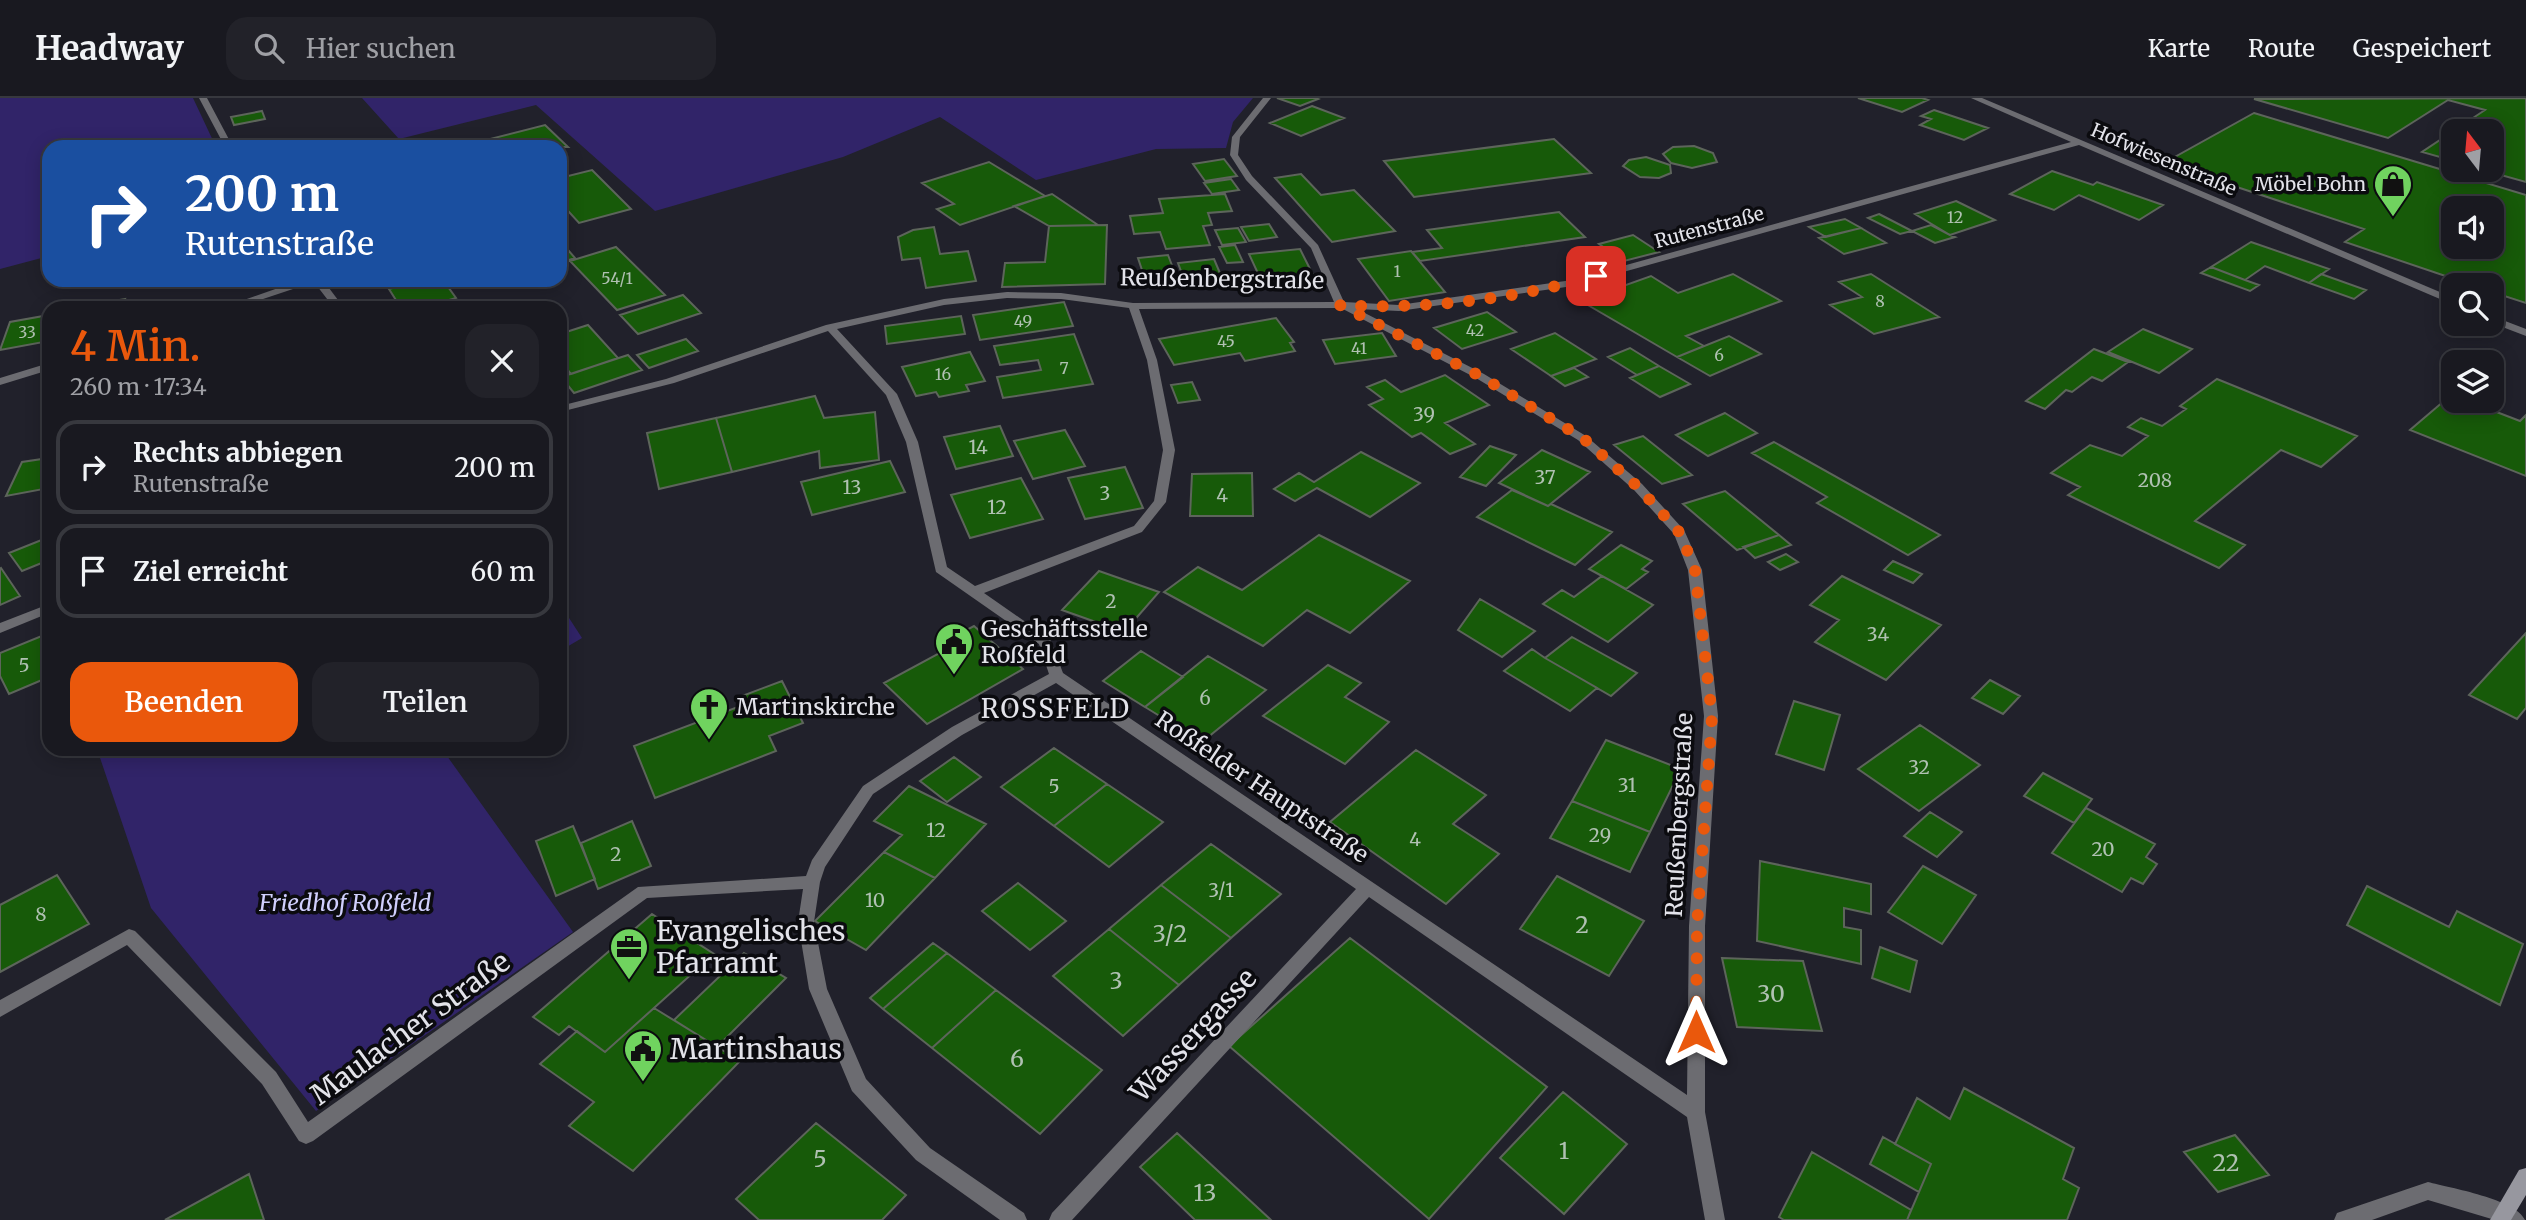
<!DOCTYPE html>
<html lang="de">
<head>
<meta charset="utf-8">
<style>
	body { margin:0; font-family:Merriweather,serif; background:#222229; color:#f1f3f6; height:100vh; display:flex; flex-direction:column; font-size:26px; white-space:nowrap }
	* { box-sizing:border-box; margin:0 }
	p { font-size:23px; color:#9fa0a5 }
	.icon { flex:none; width:38px; height:38px; fill:none; stroke:currentColor; stroke-width:2; stroke-linecap:round; stroke-linejoin:round }
	.map { position:relative; flex:1; overflow:hidden }
	.sheet { position:absolute; left:42px; top:203px; width:525px; height:455px; display:flex; flex-direction:column; background:#191920; border-radius:21px; box-shadow:0 4px 18px #0003,0 0 0 2px #37383e }
	.sheet>* { flex:none }
	.banner { position:absolute; left:42px; top:42px; width:525px; height:147px; border-radius:21px; box-shadow:0 4px 18px #0003,0 0 0 2px #37383e; background:#1a4fa0; color:#fff; overflow:hidden }
	.needle { width:46px; rotate:344deg }
	.fabs { position:absolute; left:2441px; top:21px; display:grid; gap:14px }
	.fabs a { display:grid; place-items:center; width:63px; height:63px; border-radius:14px; background:#191920; box-shadow:0 4px 18px #0003,0 0 0 2px #37383e; font-size:35px }
	.pin { position:absolute; display:grid; place-items:center; width:60px; height:60px; color:#fff; margin:-30px; border-radius:14px; box-shadow:0 4px 10px #0006 }
	.me { position:absolute; width:77px; margin:-38px; rotate:0deg; stroke-linejoin:round; filter:drop-shadow(0 0 5px #0008) }
	.turn { display:flex; align-items:center; gap:24px; height:147px; padding:0 28px; font-size:32px }
	.turn .icon { width:91px; height:91px; stroke-width:2.5 }
	.turn b { display:block; font-size:49px; line-height:60px }
	.round { display:grid; place-items:center; flex:none; width:74px; height:74px; border-radius:21px; background:#222229 }
	.summary { display:flex; align-items:center; justify-content:space-between; height:119px; padding:0 28px }
	h1 { font-size:42px; font-weight:600; line-height:52px; color:#ea580c }
	.cta { display:flex; gap:14px; margin-top:auto; padding:14px 28px }
	.cta a { flex:1; height:80px; border-radius:21px; background:#ea580c; color:#fff; font-size:28px; font-weight:600; line-height:80px; text-align:center }
	.cta a+a { background:#222229; color:#f1f3f6 }
	ul { padding:0; list-style:none }
	li { display:flex; align-items:center; gap:21px; height:94px; margin:0 14px 10px; padding:0 14px; border:4px solid #37383e; border-radius:21px }
	li div { flex:1 }
	li b { display:block; font-size:26px }
	li em { font-style:normal }
	header { display:flex; align-items:center; gap:42px; box-sizing:border-box; height:98px; padding:0 35px; background:#191920; border-bottom:2px solid #37383e }
	header strong { font-size:33px }
	nav { display:flex; gap:38px; margin-inline-start:auto; font-size:24px }
	.search { width:490px; height:63px; background:#222229; display:flex; align-items:center; gap:18px; box-sizing:border-box; padding:0 24px; border-radius:21px; color:#9fa0a5; font-size:26px }
	.map>svg:first-child { display:block }
</style>
</head>
<body>
<header>
<strong>Headway</strong>
<div class="search"><svg class="icon" aria-label="search" viewBox="0 0 24 24"><circle cx="10" cy="10" r="6"/><path d="M15 15l6 6"/></svg>Hier suchen</div>
<nav><a>Karte</a><a>Route</a><a>Gespeichert</a></nav>
</header>
<div class="map">
<svg width="2526" height="1122" viewBox="0 0 2526 1122">
	<rect width="100%" height="100%" fill="#21212b"/>
	<path fill="#312469" d="M0,0h193l23,49h-167v109l-49,13z
		M362,0h891l-20,24 -7,26 -70,1 -120,31 -96,-63 -97,40 -188,54 -119,-106 -137,34z
		M560,506l22,34 -22,13z
		M97,651h345l131,183 -257,179 -165,-203z"/>
	<path fill="#175a09" stroke="#5d655b" stroke-width="2" fill-rule="evenodd" d="M1277,0h38l3,1 -18,7z
		M1858,0h64l6,2 -26,12z
		M2526,0v84l-43,-12h9v-39h-38v30l-32,-9 63,-42 -37,-10 -60,38 -134,-39z
		M1312,8l32,12 -43,18 -31,-13z
		M1934,12l54,18 -24,12 -44,-15 11,-6 -10,-3z
		M262,13l3,8 -31,6 -3,-8z
		M2254,15l272,82v108l-34,-11v-7h-20l-127,-43 19,-13 -200,-66zM2454,110h38v39h-38z
		M545,27l23,22h-71l-7,-8z
		M1554,41l37,34 -177,24 -30,-36z
		M1694,48l19,7 4,9 -25,6 -21,-5 -8,-9 10,-7z
		M1646,59l24,8 1,8 -12,5 -19,-1 -17,-11 6,-6z
		M1224,61l13,17 -32,5 -12,-17z
		M989,64l56,34 -85,29 -23,-16 17,-5 -32,-21z
		M592,72l39,39 -52,14 -19,-21v-24z
		M2052,73l41,14 4,-3 66,23 -24,15 -60,-25 -25,15 -44,-16z
		M1301,76l20,21 33,-5 41,41 -63,11 -57,-64z
		M1231,81l8,11 -27,4 -8,-11z
		M1052,96l46,31 -49,1 -35,-20z
		M1225,96l7,17 -24,2 4,12 -9,1 7,19 -44,4 -6,-17 -26,2 -4,-18 33,-3 -4,-14z
		M1956,103l39,19 -45,15 -35,-21z
		M1559,114l26,25 -165,24 -8,-9 30,-4 -15,-18z
		M1879,116l33,17 -12,3 -32,-16z
		M1845,121l16,9 -35,9 -17,-10z
		M1269,126l8,13 -28,4 -8,-14z
		M1107,127l-2,59 -103,3 3,-24 40,-1 4,-36z
		M1931,127l19,10 5,2 -20,6 -23,-12z
		M934,129l6,27 28,-3 8,30 -50,7 -6,-30 -18,2 -4,-23 15,-7z
		M1238,130l8,14 -24,3 -7,-15z
		M1861,130l25,15 -42,11 -25,-16z
		M1633,137l26,17 -35,9 -25,-17z
		M2251,144l78,27 -20,14 -44,-17 -20,14 -34,-13z
		M1235,147l8,17 -16,1 -8,-16z
		M616,149l49,48 -48,15 -47,-49z
		M1300,151l13,26 -52,5 -12,-26z
		M568,152l7,8 -15,5v-11z
		M1411,153l34,41 -56,9 -31,-42z
		M1168,157l10,26 -31,4 -9,-27z
		M1214,161l8,19 -37,4 -7,-19z
		M2211,169l34,13 14,5 -9,6 -49,-18z
		M1733,176l48,27 -95,35 18,10 -27,11 -96,-56 70,-25 27,17z
		M1871,176l68,43 -65,17 -44,-29 32,-8 -23,-15z
		M2321,176l45,16 -12,9 -45,-16z
		M174,182h44l-46,7z
		M401,182h42l13,18 -35,10h-20l-12,-19 15,-4z
		M683,197l18,18 -63,21 -18,-19z
		M125,201l-3,9h-32v-3z
		M1064,204l9,24 -93,14 -7,-25z
		M1487,214l29,20 -54,17 -28,-21z
		M49,217v26l-49,9 10,-28z
		M961,218l4,18 -78,10 -2,-18z
		M1276,220l18,24 -4,1 5,8 -50,10 -5,-8 -66,12 -15,-26z
		M588,227l30,33 -47,16 -11,-14v-26z
		M2143,231l49,20 -33,24 -51,-21z
		M1382,235l14,23 -61,8 -12,-24z
		M1555,235l41,26 -45,17 -40,-27z
		M1074,236l19,50 -90,14 -6,-21 44,-7 -3,-10 -38,5 -6,-19z
		M1729,238l32,18 -51,22 -33,-19z
		M686,241l12,12 -49,17 -12,-13z
		M1630,250l29,18 -22,9 -29,-18z
		M2094,251l34,13 -26,19 -10,-4 -20,15 -6,-2 -21,19 -19,-8z
		M970,254l15,29 -19,4 3,6 -30,6 -3,-5 -20,4 -14,-29z
		M628,257l14,15 -68,23 -13,-16z
		M1659,268l31,18 -30,13 -30,-19z
		M1574,270l14,9 -23,9 -14,-10z
		M1445,277l44,30 -44,18 30,21 -25,10 -29,-21 -9,4 -43,-32 14,-6 -16,-12 18,-7 16,12z
		M2217,281l140,57 -36,31 -40,-17 -86,71 50,24 -26,23 -151,-73 12,-8 -29,-14 39,-28 32,11 26,-20 -20,-9 13,-9 21,8 24,-17 -6,-3z
		M1192,284l8,18 -22,3 -7,-18z
		M2451,297l3,6h14l52,20 6,-6v61l-116,-46z
		M815,298l9,22 51,-6 4,48 -59,8 -1,-17 -87,21 -16,-54z
		M1725,315l32,20 -49,23 -32,-21z
		M716,320l16,54 -73,17 -12,-56z
		M1000,328l13,30 -57,13 -12,-32z
		M1065,332l20,36 -52,13 -19,-38z
		M1643,338l49,39 -30,9 -48,-39z
		M1774,344l166,93 -32,20 -91,-52 10,-6 -75,-44z
		M1490,348l26,9 -30,31 -26,-9z
		M1542,352l48,22 -42,34 -49,-23z
		M1361,354l59,31 -50,34 -53,-29 -22,13 -21,-12 25,-16 15,9z
		M49,360v30l-43,8 16,-34z
		M890,363l15,31 -93,23 -11,-33z
		M1125,369l18,41 -58,11 -17,-41z
		M1252,375l1,43h-63l2,-42z
		M1021,380l22,41 -73,19 -19,-43z
		M1512,392l36,16 3,-2 61,28 -37,33 -98,-48z
		M1725,393l54,44 -42,15 -54,-46z
		M1319,437l91,46 -60,52 -43,-23 -44,36 -99,-54 34,-25 44,23z
		M1779,437l12,10 -36,13 -12,-11z
		M49,439v23l-27,11 -13,-18z
		M1621,447l31,16 -10,8 6,3 -22,17 -37,-20z
		M1786,456l12,8 -18,8 -12,-8z
		M1893,463l29,13 -9,9 -29,-13z
		M1,470l19,28 -20,9v-36z
		M1099,473l60,21 -35,40 -62,-22z
		M1602,478l51,29 -45,37 -65,-38 19,-14 12,7z
		M1842,478l99,49 -55,55 -71,-38 24,-22 -29,-15z
		M1480,501l55,32 -33,26 -44,-27z
		M974,528l49,43 -96,55 -43,-41 67,-36 -7,-5z
		M49,535v44l-40,17 -9,-18v-23z
		M2526,535v75l-9,11 -48,-24z
		M1572,539l65,36 -26,23 -66,-38z
		M1532,551l13,9 52,30 -27,23 -66,-40z
		M1141,553l42,26 -38,30 -42,-26z
		M1208,558l58,34 -64,52 -57,-35z
		M1328,567l33,18 -16,14 44,25 -44,42 -82,-48z
		M1990,582l30,16 -17,18 -31,-16z
		M782,583l21,42 -34,13 7,15 -121,47 -21,-52 112,-42 -4,-8z
		M1794,603l46,14 -16,55 -48,-16z
		M1920,627l60,40 -61,46 -61,-42z
		M1606,642l75,29 -31,63 -78,-31z
		M1054,650l53,36 -53,42 -53,-39z
		M1416,652l70,45 -33,29 46,30 -53,50 -116,-82z
		M954,659l27,20 -34,25 -27,-21z
		M2043,675l49,26 -18,24 -50,-27z
		M1107,686l56,38 -54,45 -55,-41z
		M909,688l77,38 -51,54 -51,-26 18,-17 -28,-14z
		M1572,703l78,31 -20,40 -80,-34z
		M2086,710l69,36 -9,13 11,7 -14,20 -12,-6 -9,14 -70,-39z
		M1930,714l32,20 -25,25 -33,-21z
		M632,723l19,45 -53,23 -17,-46z
		M573,728l22,53 -39,17 -20,-55z
		M1211,746l70,50 -50,44 -70,-53z
		M884,754l51,26 -69,72 -51,-29z
		M1760,763l111,23v30l-27,-6v19l17,3v34l-104,-23z
		M1923,768l53,29 -34,49 -54,-32z
		M57,777l32,49 -89,48v-67z
		M1557,778l87,45 -35,55 -89,-47z
		M1018,785l48,38 -36,29 -48,-39z
		M1161,787l70,53 -52,47 -70,-56z
		M2367,788l82,41 8,-16 66,33 -23,61 -153,-80z
		M652,816l62,40 -109,98 -36,-26 -10,9 -26,-18z
		M1109,831l70,56 -56,51 -70,-60z
		M1350,840l197,149 -118,132 -200,-173z
		M933,845l14,10 -64,56 -13,-11z
		M1880,849l37,14 -7,31 -38,-14z
		M744,855l42,25 -69,69 -43,-27z
		M947,855l49,37 -64,58 -49,-39z
		M1722,860l81,3 19,70 -85,-4z
		M996,892l106,80 -62,64 -108,-86z
		M654,910l86,53 -107,110 -64,-45 25,-24 -54,-38 37,-33 28,21z
		M1964,990l110,60 -11,31 16,9 -12,32h-160l24,-56 -36,-20 22,-46 33,21z
		M1563,994l64,52 -63,70 -64,-56z
		M816,1025l90,72 -24,25h-123l-23,-21z
		M1177,1035l94,87h-76l-55,-53z
		M2235,1037l34,40 -51,17 -34,-40z
		M1883,1039l48,27 -12,28 -49,-28z
		M1812,1054l99,58 -4,10h-123l-5,-3z
		M249,1076l15,46h-99z"/>
	<g fill="none" stroke-linecap="round" stroke-linejoin="round">
		<path fill="#6c6c71" fill-rule="evenodd" d="M199,0h8l26,49h-8z
			M1263,0h8l-31,39 -2,18 14,21 66,69 26,57 55,3 173,-25 499,-138 -100,-44h11l472,200v7l-375,-160 -506,141 -174,25 -42,-2 127,65 102,62 56,48 42,46 18,40 16,146 -13,210v186l20,108h-20l-18,-103 -318,-220 -297,323h-23l3,-7 304,-324 -300,-206 -94,52 -89,59 -48,73 -5,15 -6,40 13,67 39,90 64,69 94,65 3,7h-27l-84,-60 -64,-69 -43,-102 -11,-67 5,-33 -156,9 -334,243 -7,3 -7,-3 -37,-57 -135,-139 -127,72v-17l129,-71 6,2 141,141 32,50 330,-235 168,-11 6,-16 51,-74 89,-59 97,-53 -10,-30 -103,-72 -30,-130 -20,-47 -58,-64 -154,52 -114,29v-6l106,-27 160,-54 118,-26 63,-7 54,1 72,10 201,-1 -23,-54 -65,-68 -16,-25 2,-18zM1007,200l54,1 68,9 18,52 16,90 -9,51 -20,25 -159,60 -28,-19 -29,-125 -21,-48 -60,-65 107,-24zM1341,210l135,70 102,62 56,50 40,44 14,36 16,146 -15,210 -2,169 -624,-422 -13,-34 -66,-46 158,-61 24,-30 9,-52 -18,-90 -18,-51z
			M301,182h22l21,28h-10l-20,-26 -78,26h-15z
			M2492,218l34,13v7l-34,-13z
			M49,265v7l-49,15v-7z
			M49,506v9l-49,20v-10z
			M2428,1084c22,6 88,17 97,38h-30l-67,-20 -56,20h-38l3,-7z"/>
		<path fill="#97979f" fill-rule="evenodd" d="M2526,1070v27l-15,25h-21l29,-50z"/>
	</g>
	<g fill="none" stroke-linecap="round" stroke-linejoin="round">
		<path stroke="#ea580c" stroke-width="12" stroke-dasharray="0 21.6" d="M1596,178c-81,23 -172,34 -256,29l140,71 103,62 55,49 42,46 15,37 17,146 -15,210 -1,106"/>
	</g>
	<defs>
		<symbol id="shop-pin" viewBox="-11 -11 22 30"><path d="M0 17L-7.5 6A9.5 9.5 0 1 1 7.5 6Z" fill="#70d35f" stroke="#0b0b0f"/><path d="M-5-2.5h2.3a2.7 3.5 0 0 1 5.4 0H5L5.5 6h-11ZM-1.5-2.5h3a1.5 2.3 0 0 0-3 0Z" fill="#111"/></symbol>
		<symbol id="civic-pin" viewBox="-11 -11 22 30"><path d="M0 17L-7.5 6A9.5 9.5 0 1 1 7.5 6Z" fill="#70d35f" stroke="#0b0b0f"/><path d="M-.6-6.5H3V-4.5H.6V-3L4-1V1h2V6H-6V1h2V-1L-.6-3ZM-1.2 2.5V6h2.4V2.5Z" fill="#111"/></symbol>
		<symbol id="church-pin" viewBox="-11 -11 22 30"><path d="M0 17L-7.5 6A9.5 9.5 0 1 1 7.5 6Z" fill="#70d35f" stroke="#0b0b0f"/><path d="M-1.2-6h2.4v3.5h3.3v2.4h-3.3V6h-2.4V-.1h-3.3v-2.4h3.3Z" fill="#111"/></symbol>
		<symbol id="office-pin" viewBox="-11 -11 22 30"><path d="M0 17L-7.5 6A9.5 9.5 0 1 1 7.5 6Z" fill="#70d35f" stroke="#0b0b0f"/><path d="M-6-3h4V-5.5h4V-3h4V5H-6ZM-1-4.5V-3h2v-1.5ZM-6 0V1H6V0Z" fill="#111"/></symbol>
	</defs>
	<g fill-rule="evenodd">
		<use href="#shop-pin" x="2371" y="64" width="44" height="60"/>
		<use href="#civic-pin" x="932" y="522" width="44" height="60"/>
		<use href="#church-pin" x="687" y="587" width="44" height="60"/>
		<use href="#office-pin" x="607" y="827" width="44" height="60"/>
		<use href="#civic-pin" x="621" y="929" width="44" height="60"/>
	</g>
	<g text-anchor="middle" stroke-width="7" stroke-linejoin="round" paint-order="stroke">
		<g font-size="16" fill="#b0c1b2">
			<text x="1955" y="125">12</text>
			<text x="1397" y="179">1</text>
			<text x="617" y="186">54/1</text>
			<text x="1880" y="209">8</text>
			<text x="1023" y="229">49</text>
			<text x="1475" y="238">42</text>
			<text x="27" y="240">33</text>
			<text x="1226" y="249">45</text>
			<text x="1359" y="256">41</text>
			<text x="1719" y="263">6</text>
			<text x="1064" y="276">7</text>
			<text x="943" y="282">16</text>
		</g>
		<g font-size="19" fill="#e3e3ea" stroke="#0b0b0f">
			<text transform="translate(2164 61) rotate(23)" y="7">Hofwiesenstraße</text>
			<text transform="translate(1709 129) rotate(-15)" y="7">Rutenstraße</text>
		</g>
		<g font-size="19" fill="#e3e3ea" stroke="#0b0b0f" text-anchor="end">
			<text x="2366" y="93">Möbel Bohn</text>
		</g>
		<g font-size="19" fill="#b0c1b2">
			<text x="1424" y="323">39</text>
			<text x="978" y="356">14</text>
			<text x="1545" y="386">37</text>
			<text x="2155" y="389">208</text>
			<text x="852" y="396">13</text>
			<text x="1105" y="402">3</text>
			<text x="1222" y="404">4</text>
			<text x="997" y="416">12</text>
			<text x="1111" y="510">2</text>
			<text x="1878" y="543">34</text>
			<text x="24" y="574">5</text>
			<text x="1205" y="607">6</text>
			<text x="1919" y="676">32</text>
			<text x="1627" y="694">31</text>
			<text x="1054" y="695">5</text>
			<text x="936" y="739">12</text>
			<text x="1600" y="744">29</text>
			<text x="1415" y="748">4</text>
			<text x="2103" y="758">20</text>
			<text x="616" y="763">2</text>
			<text x="1221" y="799">3/1</text>
			<text x="875" y="809">10</text>
			<text x="41" y="823">8</text>
		</g>
		<g font-size="23" fill="#e3e3ea" stroke="#0b0b0f">
			<text transform="translate(1222 181) rotate(1)" y="8">Reußenbergstraße</text>
			<text transform="translate(1262 689) rotate(34)" y="8">Roßfelder Hauptstraße</text>
			<text transform="translate(1679 717) rotate(-87)" y="8">Reußenbergstraße</text>
		</g>
		<g font-size="23" fill="#e3e3ea" stroke="#0b0b0f" text-anchor="start">
			<text x="981" y="539">Geschäftsstelle<tspan x="981" dy="26">Roßfeld</tspan></text>
			<text x="736" y="617">Martinskirche</text>
		</g>
		<g font-size="23" font-style="italic" fill="#d0cffd" stroke="#0b0b0f">
			<text x="345" y="813">Friedhof Roßfeld</text>
		</g>
		<g font-size="23" fill="#b0c1b2">
			<text x="1582" y="835">2</text>
			<text x="1170" y="844">3/2</text>
			<text x="1116" y="891">3</text>
			<text x="1771" y="904">30</text>
			<text x="1017" y="969">6</text>
			<text x="1564" y="1061">1</text>
			<text x="820" y="1069">5</text>
			<text x="2226" y="1073">22</text>
			<text x="1205" y="1103">13</text>
		</g>
		<g font-size="26" letter-spacing="2" fill="#e3e3ea" stroke="#0b0b0f">
			<text x="1056" y="620">ROSSFELD</text>
		</g>
		<g font-size="28" fill="#e3e3ea" stroke="#0b0b0f" text-anchor="start">
			<text x="656" y="843">Evangelisches<tspan x="656" dy="32">Pfarramt</tspan></text>
			<text x="670" y="961">Martinshaus</text>
		</g>
		<g font-size="28" fill="#e3e3ea" stroke="#0b0b0f">
			<text transform="translate(410 930) rotate(-36)" y="10">Maulacher Straße</text>
			<text transform="translate(1193 937) rotate(-47)" y="10">Wassergasse</text>
		</g>
	</g>
</svg>
<div class="fabs">
<a><svg class="needle" viewBox="-14 -14 28 28"><path d="M0-13l5 13h-10z" fill="#e53935"/><path d="M0 13l5-13h-10z" fill="#9fa0a5"/></svg></a>
<a><svg class="icon" aria-label="sound" viewBox="0 0 24 24"><path d="M4 9h4l5-4v14l-5-4H4zM17 9q2 3 0 6"/></svg></a>
<a><svg class="icon" aria-label="search" viewBox="0 0 24 24"><circle cx="10" cy="10" r="6"/><path d="M15 15l6 6"/></svg></a>
<a><svg class="icon" aria-label="layers" viewBox="0 0 24 24"><path d="M12 4l9 5-9 5-9-5zM3 14l9 5 9-5"/></svg></a>
</div>
<div class="pin" style="left:1596px;top:178px;background:#d93025"><svg class="icon" aria-label="arrive" viewBox="0 0 24 24"><path d="M6 21V4h12l-3 4 3 4H6"/></svg></div>
<svg class="me" style="left:1696px;top:934px" viewBox="-20 -20 40 40"><path d="M0-17L14 15 0 8-14 15z" fill="#ea580c" stroke="#fff" stroke-width="4"/></svg>
<div class="banner">
<div class="turn"><svg class="icon" aria-label="right" viewBox="0 0 24 24"><path d="M7 20v-9h11M14 6l5 5-5 5"/></svg><div><b>200 m</b>Rutenstraße</div></div>
</div>
<section class="sheet">
<div class="summary"><div><h1>4 Min.</h1><p>260 m · 17:34</p></div><a class="round"><svg class="icon" aria-label="close" viewBox="0 0 24 24"><path d="M6 6l12 12M18 6L6 18"/></svg></a></div>
<ul>
<li><svg class="icon" aria-label="right" viewBox="0 0 24 24"><path d="M7 20v-9h11M14 6l5 5-5 5"/></svg><div><b>Rechts abbiegen</b><p>Rutenstraße</p></div><em>200 m</em></li>
<li><svg class="icon" aria-label="arrive" viewBox="0 0 24 24"><path d="M6 21V4h12l-3 4 3 4H6"/></svg><div><b>Ziel erreicht</b></div><em>60 m</em></li>
</ul>
<div class="cta"><a>Beenden</a><a>Teilen</a></div>
</section>
</div>
</body>
</html>
